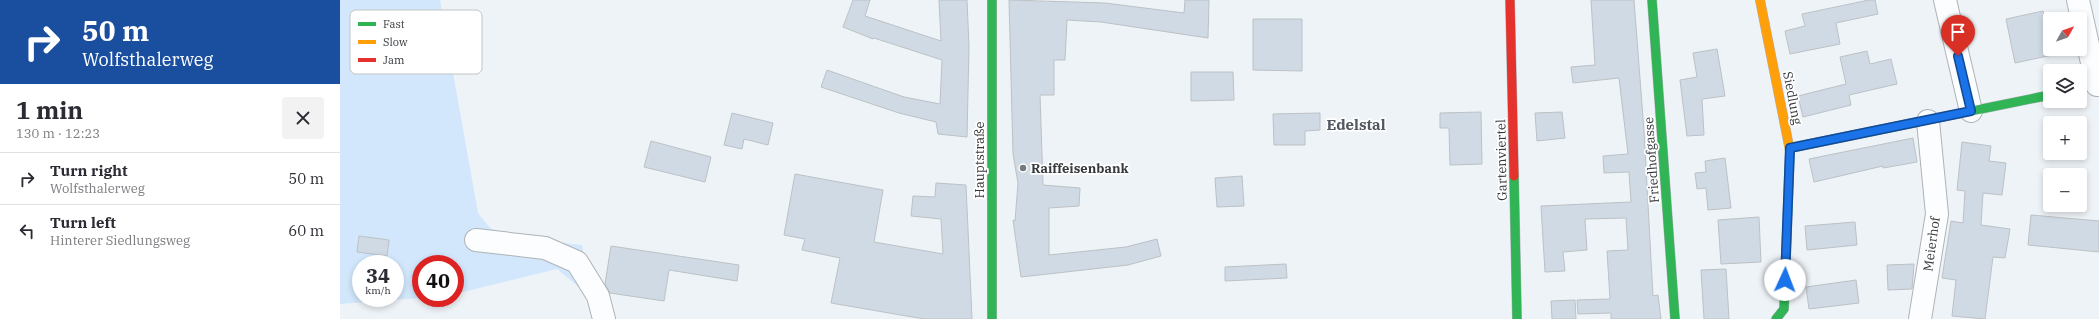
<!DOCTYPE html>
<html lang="en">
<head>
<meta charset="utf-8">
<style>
	body { margin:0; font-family:"IBM Plex Serif",serif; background:#f2f2f3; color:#2b2b33; height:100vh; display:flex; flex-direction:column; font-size:15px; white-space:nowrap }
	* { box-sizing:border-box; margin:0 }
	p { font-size:13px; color:#7c7c81 }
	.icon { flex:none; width:22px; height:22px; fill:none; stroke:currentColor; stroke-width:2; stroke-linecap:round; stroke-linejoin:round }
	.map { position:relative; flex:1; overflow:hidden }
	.sheet { display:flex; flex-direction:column; background:#fff; width:340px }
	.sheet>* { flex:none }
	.hud { background:#1a4fa0; color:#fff; overflow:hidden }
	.needle { width:26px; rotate:50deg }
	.tools { position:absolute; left:1703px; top:12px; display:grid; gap:8px }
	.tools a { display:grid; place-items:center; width:44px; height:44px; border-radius:4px; background:#fff; box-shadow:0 2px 6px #0003; font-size:20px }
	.speed { position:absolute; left:12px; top:255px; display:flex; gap:8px; font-size:20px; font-weight:700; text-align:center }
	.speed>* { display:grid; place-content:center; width:52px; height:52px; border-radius:50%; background:#fff; box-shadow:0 2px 6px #0003; line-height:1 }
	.speed small { font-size:10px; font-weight:400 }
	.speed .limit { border:6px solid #d22; background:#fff; color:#111 }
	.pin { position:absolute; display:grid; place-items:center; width:34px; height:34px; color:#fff; margin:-41px -17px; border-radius:50% 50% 50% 0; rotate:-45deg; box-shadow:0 0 4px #0007 }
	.pin .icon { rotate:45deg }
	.me { position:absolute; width:44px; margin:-22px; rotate:2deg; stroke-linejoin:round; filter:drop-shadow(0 0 3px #0008) }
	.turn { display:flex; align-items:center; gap:14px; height:84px; padding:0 16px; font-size:18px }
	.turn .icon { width:52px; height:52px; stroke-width:2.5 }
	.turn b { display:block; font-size:28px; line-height:34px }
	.round { display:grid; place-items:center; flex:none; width:42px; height:42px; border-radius:4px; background:#f2f2f3 }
	.headline { display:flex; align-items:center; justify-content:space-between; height:68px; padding:0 16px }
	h1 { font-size:24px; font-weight:800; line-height:30px }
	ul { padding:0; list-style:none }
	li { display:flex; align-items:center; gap:12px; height:52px; padding:0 16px; border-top:1px solid #e1e1e2 }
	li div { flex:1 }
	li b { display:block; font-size:15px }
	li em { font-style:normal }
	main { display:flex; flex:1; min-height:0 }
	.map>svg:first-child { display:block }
</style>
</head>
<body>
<main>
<section class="sheet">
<div class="hud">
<div class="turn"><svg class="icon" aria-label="right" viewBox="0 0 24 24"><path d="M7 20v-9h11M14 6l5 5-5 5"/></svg><div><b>50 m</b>Wolfsthalerweg</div></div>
</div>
<div class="headline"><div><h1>1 min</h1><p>130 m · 12:23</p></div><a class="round"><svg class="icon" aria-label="close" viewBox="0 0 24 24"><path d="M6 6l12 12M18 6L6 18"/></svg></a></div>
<ul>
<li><svg class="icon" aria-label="right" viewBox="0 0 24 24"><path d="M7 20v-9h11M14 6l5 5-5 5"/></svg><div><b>Turn right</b><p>Wolfsthalerweg</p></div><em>50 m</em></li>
<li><svg class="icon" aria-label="left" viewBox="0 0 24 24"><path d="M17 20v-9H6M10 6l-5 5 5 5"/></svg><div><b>Turn left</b><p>Hinterer Siedlungsweg</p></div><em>60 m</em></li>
</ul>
</section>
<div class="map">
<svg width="1759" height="319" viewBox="0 0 1759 319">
	<rect width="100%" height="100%" fill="#eef3f8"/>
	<path fill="#d2e7fc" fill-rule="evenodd" d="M0,0h100l38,213 12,15 28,10 64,7 10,53 -35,-29 -102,25v-30h-34v34l-81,6zM21,264h34v34h-34z"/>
	<path fill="#cfdae5" stroke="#bdc1c5" d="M513,0h17l-5,16 76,25 -2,-41h28l2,46 -2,91 -29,-3 -2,-12 -37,-9 -78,-26 6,-17 77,27 36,7 2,-44 -68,-22 -1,1 -30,-12z
		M669,0l96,3 79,10 1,-13h24l-1,38 -107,-16 -34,-2 -2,40h-11v35h-14l3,90 37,3 -1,18 -30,2v47l77,-8 31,-8 4,17 -33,9 -107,12 -8,-57 2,1 3,-38 -5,-29z
		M1251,0h43l10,131 9,165 5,-1 3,24h-50v-6l-33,1 -1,-14 33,-1 -3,-48 21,-1 -2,-32 -41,1 2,31 -24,2 2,19 -20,1 -4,-66 90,-4 -2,-30 -25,1 -1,-17 25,-2 -9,-76 -46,5 -2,-16 24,-2z
		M1529,0h6l3,14 -42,9 4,21 -50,10 -5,-23 20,-5 -3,-12z
		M1703,11l9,44 -37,8 -9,-44z
		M913,19h49v52l-49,-1z
		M1377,49l8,47 -23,3 2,36 -17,1 -7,-56 17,-3 -4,-24z
		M1527,51l3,13 21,-5 6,25 -48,11 2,10 -48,12 -5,-21 48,-12 -6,-27z
		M851,72h42l1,28 -43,1z
		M1141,112l1,52 -32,1 -1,-37h-9v-15z
		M1222,112l3,26 -28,3 -2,-28z
		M392,113l41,10 -5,22 -24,-6 -2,10 -18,-4z
		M980,113v17l-15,1v14h-31l-1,-31z
		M1573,138l4,24 -34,6v-2l-69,16 -5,-23z
		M311,141l60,16 -6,25 -61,-15z
		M1622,142l29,4 -2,15 17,2 -4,32 -19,-2 -2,32 29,4 -5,29 -12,-1 -8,62 -33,-3 4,-36 -14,-2 9,-57 12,2 2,-32 -8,-1z
		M1385,158l6,50 -23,2 -2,-22 -9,1 -2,-16 11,-1 -1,-11z
		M455,174l88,16 -9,52 69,12 -2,-35 -30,-3 2,-20 22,1 1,-14 30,2 6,134h-48l-93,-16 9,-45 -38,-8 3,-11 -21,-4z
		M902,176l2,30 -27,1 -2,-29z
		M1691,215l68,6v31l-71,-7z
		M1419,217l2,45 -40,2 -3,-44z
		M1515,222l2,23 -50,5 -2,-24z
		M19,236l30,4 -2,16 -30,-4z
		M271,246l128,19 -2,16 -68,-11 -5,31 -54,-8 -5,-9z
		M946,264l1,14 -62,3v-14z
		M1574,264l-2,25 -24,1 -1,-25z
		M1386,269l3,50h-25l-3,-49z
		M1516,280l3,23 -50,6 -3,-22z
		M1235,300l1,19h-24l-1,-18z"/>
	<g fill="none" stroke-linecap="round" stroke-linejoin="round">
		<defs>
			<path id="street" d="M1605,0l26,111
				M1738,0l19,85
				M136,240l69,8 32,14 21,34 6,23
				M1580,319l17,-105 -9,-93"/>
			<path id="fast" d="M652,0v319
				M1312,0l23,319
				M1450,148l260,-53
				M1174,176l3,143
				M1436,319l8,-10 6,-158"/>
			<path id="slow" d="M1420,0l30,151"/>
			<path id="jam" d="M1170,0l4,176"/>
		</defs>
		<use href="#street" stroke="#afb3b7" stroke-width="24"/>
		<use href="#fast" stroke="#afb3b7" stroke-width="10"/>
		<use href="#slow" stroke="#afb3b7" stroke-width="10"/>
		<use href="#jam" stroke="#afb3b7" stroke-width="10"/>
		<use href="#street" stroke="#fcfdfe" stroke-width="22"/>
		<use href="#fast" stroke="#30b455" stroke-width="9"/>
		<use href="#slow" stroke="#ff9f0a" stroke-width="9"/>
		<use href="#jam" stroke="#e5322d" stroke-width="9"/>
	</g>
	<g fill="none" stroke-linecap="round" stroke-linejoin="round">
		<defs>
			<path id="route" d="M1445,280l5,-132 181,-37 -13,-55"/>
		</defs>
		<use href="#route" stroke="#114b97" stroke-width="10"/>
		<use href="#route" stroke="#1a73e8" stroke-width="7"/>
	</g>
	<circle fill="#767a7e" stroke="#fff" stroke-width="1.5" cx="683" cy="168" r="4"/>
	<g text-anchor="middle" stroke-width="3.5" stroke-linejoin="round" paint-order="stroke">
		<g font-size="13" fill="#35393c" stroke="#fff">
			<text transform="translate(1453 98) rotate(79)" y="5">Siedlung</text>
			<text transform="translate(639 160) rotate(-90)" y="5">Hauptstraße</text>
			<text transform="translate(1161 160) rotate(-91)" y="5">Gartenviertel</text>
			<text transform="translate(1311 160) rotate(-94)" y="5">Friedhofgasse</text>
			<text transform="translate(1591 244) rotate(-82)" y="5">Meierhof</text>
		</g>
		<g font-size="13" font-weight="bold" fill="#35393c" stroke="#fff" text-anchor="start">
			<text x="691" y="173">Raiffeisenbank</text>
		</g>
		<g font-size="15" font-weight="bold" fill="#51585f" stroke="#fff">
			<text x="1016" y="130">Edelstal</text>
		</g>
	</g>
	<rect x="10" y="10" width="132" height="64" rx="6" fill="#fff" stroke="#c2c4c4" stroke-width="1"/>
	<rect x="18" y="22" width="18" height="4" fill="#30b455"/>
	<rect x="18" y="40" width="18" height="4" fill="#ff9f0a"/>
	<rect x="18" y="58" width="18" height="4" fill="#e5322d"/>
	<g font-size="11" fill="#35393c">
		<text x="43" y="28">Fast</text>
		<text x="43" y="46">Slow</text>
		<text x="43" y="64">Jam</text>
	</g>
</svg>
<div class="tools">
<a><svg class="needle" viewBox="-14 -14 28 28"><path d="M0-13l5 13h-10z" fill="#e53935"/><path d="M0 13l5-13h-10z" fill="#7c7c81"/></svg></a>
<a><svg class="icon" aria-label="layers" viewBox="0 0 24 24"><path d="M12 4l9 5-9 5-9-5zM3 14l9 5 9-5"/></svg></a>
<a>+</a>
<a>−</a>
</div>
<div class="speed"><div>34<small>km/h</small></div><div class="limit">40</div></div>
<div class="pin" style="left:1618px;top:56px;background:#d93025"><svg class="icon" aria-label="arrive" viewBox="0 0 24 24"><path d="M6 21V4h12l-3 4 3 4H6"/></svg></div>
<svg class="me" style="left:1445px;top:280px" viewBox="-20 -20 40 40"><circle r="19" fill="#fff"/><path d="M0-13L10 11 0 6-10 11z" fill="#1a73e8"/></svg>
</div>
</main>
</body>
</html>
